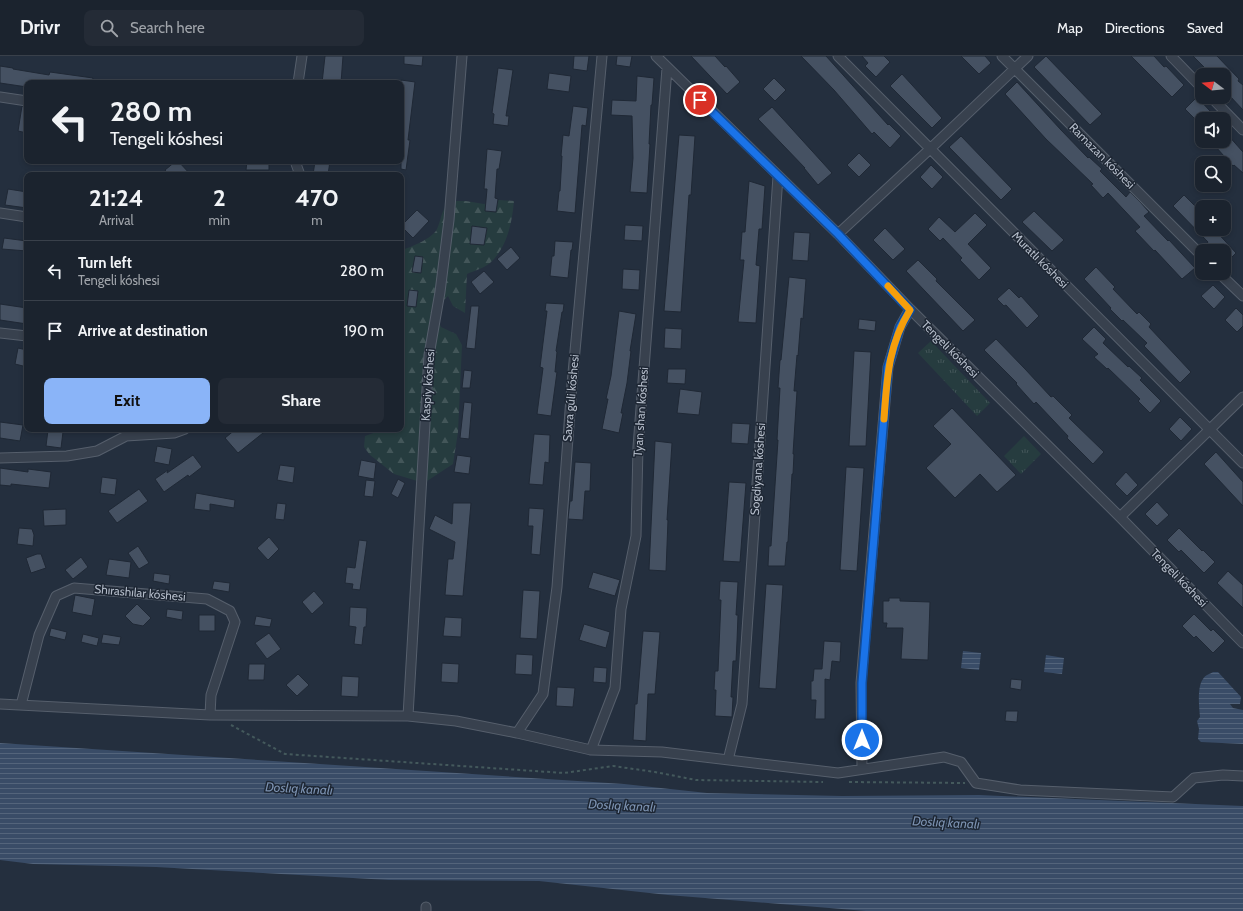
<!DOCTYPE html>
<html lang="en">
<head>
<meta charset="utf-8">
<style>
	body { margin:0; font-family:Cabin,sans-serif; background:#242b36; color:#f1f3f6; height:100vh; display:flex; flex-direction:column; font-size:15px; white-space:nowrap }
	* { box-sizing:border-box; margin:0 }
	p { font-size:13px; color:#a0a4aa }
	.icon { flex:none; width:22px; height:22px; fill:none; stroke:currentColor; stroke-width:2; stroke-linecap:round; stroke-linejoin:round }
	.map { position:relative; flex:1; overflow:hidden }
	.panel { position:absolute; left:24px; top:116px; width:380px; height:260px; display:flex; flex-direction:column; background:#1b232e; border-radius:8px; box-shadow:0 2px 6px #0003,0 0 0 1px #39404a }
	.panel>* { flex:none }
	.hud { position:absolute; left:24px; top:24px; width:380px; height:84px; border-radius:8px; box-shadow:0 2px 6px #0003,0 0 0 1px #39404a; background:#1b232e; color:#f1f3f6; overflow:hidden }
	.needle { width:26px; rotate:286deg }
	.fabs { position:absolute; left:1195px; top:12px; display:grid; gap:8px }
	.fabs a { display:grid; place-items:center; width:36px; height:36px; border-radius:8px; background:#1b232e; box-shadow:0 2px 6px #0003,0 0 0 1px #39404a; font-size:20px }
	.pin { position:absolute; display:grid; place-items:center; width:34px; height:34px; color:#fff; margin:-17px; border:2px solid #fff; border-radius:50%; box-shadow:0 1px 4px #0007 }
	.me { position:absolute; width:44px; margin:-22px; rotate:0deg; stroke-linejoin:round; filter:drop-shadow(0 0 3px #0008) }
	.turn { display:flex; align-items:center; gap:14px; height:84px; padding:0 20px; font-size:18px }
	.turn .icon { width:52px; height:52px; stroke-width:2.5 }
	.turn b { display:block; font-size:28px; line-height:34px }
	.eta { display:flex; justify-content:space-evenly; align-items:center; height:68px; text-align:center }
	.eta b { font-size:24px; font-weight:700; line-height:28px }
	.action { display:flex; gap:8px; margin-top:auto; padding:8px 20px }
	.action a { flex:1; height:46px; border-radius:8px; background:#8ab4f8; color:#111; font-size:16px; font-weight:700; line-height:46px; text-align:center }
	.action a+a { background:#242b36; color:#f1f3f6 }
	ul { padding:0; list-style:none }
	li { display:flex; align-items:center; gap:12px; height:60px; padding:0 20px; border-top:1px solid #39404a }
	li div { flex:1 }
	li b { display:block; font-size:15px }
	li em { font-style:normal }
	header { display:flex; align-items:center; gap:24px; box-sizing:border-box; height:56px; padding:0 20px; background:#1b232e; border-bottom:1px solid #39404a }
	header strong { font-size:19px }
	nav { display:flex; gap:22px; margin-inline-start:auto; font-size:14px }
	.search { width:280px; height:36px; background:#242b36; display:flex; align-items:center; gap:10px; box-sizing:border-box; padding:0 14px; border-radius:8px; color:#a0a4aa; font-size:15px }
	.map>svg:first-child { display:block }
</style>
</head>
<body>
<header>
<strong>Drivr</strong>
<div class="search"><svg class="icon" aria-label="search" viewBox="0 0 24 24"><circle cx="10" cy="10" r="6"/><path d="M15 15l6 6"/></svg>Search here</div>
<nav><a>Map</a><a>Directions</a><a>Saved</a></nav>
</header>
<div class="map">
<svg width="1243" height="855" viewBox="0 0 1243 855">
	<defs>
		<pattern id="grass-tufts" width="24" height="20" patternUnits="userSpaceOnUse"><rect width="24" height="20" fill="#263c3f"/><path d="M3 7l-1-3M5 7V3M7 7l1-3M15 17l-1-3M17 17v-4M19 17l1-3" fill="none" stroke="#435659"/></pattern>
		<pattern id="forest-firs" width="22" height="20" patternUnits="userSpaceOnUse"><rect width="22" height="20" fill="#263c3f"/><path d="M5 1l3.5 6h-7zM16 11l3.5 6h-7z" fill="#435659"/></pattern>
		<pattern id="water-rules" width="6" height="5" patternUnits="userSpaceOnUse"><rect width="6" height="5" fill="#394c67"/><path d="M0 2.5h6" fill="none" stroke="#53647b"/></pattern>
	</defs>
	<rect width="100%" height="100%" fill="#242f3e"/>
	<path fill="url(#grass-tufts)" d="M931,285l59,62 -13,13 -59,-63z
		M1024,380l17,18 -20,20 -17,-18z"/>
	<path fill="url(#forest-firs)" d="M499,144l15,1c-2,22 -7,47 -24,62 -6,5 -16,8 -23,11l-2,39 -12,-7 -5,-10 -15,14 8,17 15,7 6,11 -4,87 -5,32 -29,19 -30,-9 -24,-19 -6,-8 1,-11 14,-5 1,-2h21v-179c9,-2 32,-12 36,-21 6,-13 2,-16 14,-28h15l18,3z"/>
	<path fill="url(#water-rules)" d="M963,595l18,2 -2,17 -18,-2z
		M1046,599l18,3 -2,16 -18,-2z
		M1213,616h5l23,25 -1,7h-10l3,4 10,2v34l-42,-2 -3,-3 1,-10 -2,-8 3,-4c-1,-10 -3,-30 3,-38 2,-4 7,-5 10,-7z
		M0,687l624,41 83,9 135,3 137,-1 264,11v105h-377l-198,-16 -129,-14 -150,-1 -233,-13 -123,-3 -33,-4z"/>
	<path fill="#455162" stroke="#1f2835" d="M325,0h18l-2,27h-19z
		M404,0h19l-1,10 -18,-2z
		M574,0h15l-2,15 -14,-2z
		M617,0h15l-2,11 -14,-2z
		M691,0h24l10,11 1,-1 14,16 -13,12z
		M801,0h25l62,69 1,-1 12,12 -11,12 -16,-16 -2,2 -38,-44z
		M862,0h22l6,6 -14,15 -11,-11 3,-3z
		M961,0h24l6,7 -12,11z
		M1046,0l56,58 -12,11 -56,-58z
		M1131,0h23l10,11 2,-1 18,19 -12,12z
		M1193,0h24l22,23 -1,2 5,4v25l-14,-15 1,-1 -6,-6v-13h-12z
		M0,10l13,2v1l36,6 1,-3 43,6 -1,5h-65v4l-27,-4z
		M498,12l15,2 -7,46h3l-1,10 -15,-2 1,-10 -2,-1z
		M549,17l22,3 -2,16 -22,-3z
		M902,18l40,44 -10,10 -42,-42z
		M637,20l17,2 -2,27h-1l-2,39h1l-3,49 -17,-1 3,-34 -1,-42 -21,-1 1,-15 24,1z
		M774,22l12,12 -11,11 -12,-12z
		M401,24l14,2 -7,58h2l-4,30 -5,-1z
		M1017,26l44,48 27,28 1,-1 13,12 -2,2 26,26 4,-5 11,11 8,9 -5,4 24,25 1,-1 26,28 -13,11 -27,-29 -1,1 -19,-20 5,-4 -32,-34 -5,5 -12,-13 2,-1 -47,-45 -41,-45z
		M1197,41l13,14 9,8h-20l-2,2 -12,-12z
		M22,50l5,1v26l-9,-2z
		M573,50l15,2 -2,18 -4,-1 -7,88 -18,-2 2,-20h1l2,-35h-1l2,-21 6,1z
		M772,51l60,66 -14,12 -14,-17h1l-47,-49z
		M1227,78l16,18v21l-9,-8 -1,1 -18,-20 5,-5h4v-4z
		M679,79l16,1 -4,59h-2l-8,117 -17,-1z
		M961,80l51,53 -11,11 -52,-53z
		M487,93l15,2 -3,18h-2l-2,29 3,1 -2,13 -11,-1 2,-22h-3z
		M859,97l12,12 -12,12 -12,-12z
		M176,105h2l13,14h-22l-4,-5z
		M247,105h22v9h-23z
		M315,105h15l-2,14h-15z
		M931,109l12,12 -11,12 -12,-12z
		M749,125l16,5 -3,43h-3l-3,36 4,1 -4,57 -18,-1 6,-62h-4l2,-28h3z
		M8,133l19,3v16l-22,-3z
		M1184,139l18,18v16h12l22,24 -12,12v-14h-12l-6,-6 2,-3 -35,-36z
		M417,154l12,11 -16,17 -12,-12z
		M1034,155l30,29 -12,11 -30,-29z
		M975,157l12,12 -19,19 23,24 -12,12 -19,-20 2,-2 -19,-20 -3,3 -12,-12 11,-12 16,15z
		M625,169l18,1 -1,15 -18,-1z
		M472,170l15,2 -3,17 -14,-1z
		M885,172l20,21 -12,11 -20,-20z
		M794,176l16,1 -2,28 -16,-1z
		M4,182l23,3v10l-25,-2z
		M555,185l18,1 -1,8h-1l-3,28 -18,-2 2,-20h2z
		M511,191l9,11 -13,12 -10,-11z
		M415,200l8,1 -2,16 -9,-1z
		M918,204l19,19 -1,2 39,39 -12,11 -57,-60z
		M1096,211l19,20 -2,2 24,25 2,-2 12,12 -2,3 42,45 -11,11 -36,-37 3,-3 -24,-23 -1,1 -12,-12 1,-1 -27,-29z
		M623,213l17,1 -1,20 -17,-1z
		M484,215l10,11 -14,12 -9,-12z
		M789,221l17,2 -3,40 -2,-1 -3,38 -1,-1 -3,36h3l-4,63h1l-1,20h-1l-4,68h-1l-2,24h-17l1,-20h2l7,-106h-1l3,-52h-2l2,-28h1z
		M1213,229l12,12 -11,12 -13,-13z
		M1009,232l10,10 2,-2 18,20 -12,12 -21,-23 -2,1 -7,-7z
		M409,234l9,1 -2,16 -9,-1z
		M546,247l18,1 -1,8h-1l-6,39 1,1 -2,20h2l-6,44 -14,-2 6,-46 -3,-1 7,-56h-2z
		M0,248l27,4v16l-27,-4z
		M471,250h8l-4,43 -9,-1z
		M1236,252l7,7v11l-6,6 -12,-12z
		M619,255l17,3 -6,37h1l-4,32 -6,30h2l-4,20 -17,-4 6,-30h-2l5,-23z
		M859,263l17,2 -1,10 -17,-2z
		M1094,271l12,12 -3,4 25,24 1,-1 13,12 -2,2 21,21 -11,12 -12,-12 2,-2 -32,-31 -1,1 -13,-12 4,-3 -16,-15z
		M665,272l17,1 -1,20 -17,-1z
		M996,283l29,30 26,28 2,-1 19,19 -3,3 35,34 -11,12 -26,-26 1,-2 -32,-34 -2,2 -18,-20 1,-1 -33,-33z
		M18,292l9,2v17l-12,-3z
		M854,295l17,1 -5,94h-17z
		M668,313h18l-1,15 -18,-1z
		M464,314l8,1 -2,17h-8z
		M680,333l22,3 -3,23 -22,-2z
		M464,346l8,1 -3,36 -9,-1z
		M952,352l64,67 -19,17 -17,-18 -25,24 -29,-30 25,-24 -18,-18z
		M1180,361l12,12 -11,12 -12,-12z
		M0,366l23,3 -3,16 -20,-3z
		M732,367l18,1 -2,20 -17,-1z
		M236,373h32l-30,24 -13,-15z
		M48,374l15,2 -2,16 -15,-2z
		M534,378l16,1 -1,28 -4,-1 -2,23 -14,-1z
		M655,385l17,2 -5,77h1l-2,51 -17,-1z
		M157,390l15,3 -3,16 -15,-3z
		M1216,396l27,30v24l-39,-42z
		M193,399l9,12 -13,10 -1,-2 -24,17 -9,-13 13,-9 -1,3z
		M457,399l14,2 -2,17 -15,-2z
		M361,404l15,3 -2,16 -16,-3z
		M575,406l16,1 -1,28h-5l-2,29 -15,-1 2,-18h2z
		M280,409l15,2 -2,16 -16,-3z
		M846,411l18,1 -7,103 -17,-1z
		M0,412l28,4v-3l23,3 -2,16 -38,-4v2l-11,-1z
		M1126,416l12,13 -11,11 -12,-12z
		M102,421l15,2 -2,16 -15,-2z
		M398,423l7,4 -7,15 -7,-4z
		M366,424l9,1 -2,16 -9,-1z
		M729,426l17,1 -6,79 -17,-1z
		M139,433l9,12 -31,22 -9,-12z
		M196,437l39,7 -1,8 -24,-4v7l-16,-2z
		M1157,446l12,13 -12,11 -12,-12z
		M277,447l9,1 -2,16 -9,-1z
		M453,447h18l-8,93 -18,-1 3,-36h5l2,-17 -26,-13 6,-14 17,9z
		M529,452l15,1 -4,46 -9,-1 2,-28h-5z
		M66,453v16l-22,1 -1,-16z
		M19,472l13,1 2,6 -1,11 -16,-2z
		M1179,472l23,23 1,-1 12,12 -11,11 -23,-23 -2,2 -12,-12z
		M269,481l10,12 -11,11 -11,-12z
		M359,484l8,1 -7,49 -8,-1 1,-5 -8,-1 2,-16 8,1z
		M138,490l11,17 -10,6 -11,-16z
		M37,498h4l5,14 -15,5 -5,-15z
		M81,501l7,10 -15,12 -8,-9z
		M109,503l22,3 -2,16 -23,-3z
		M1228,515l15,14v23l-26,-25z
		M593,516l27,8 -5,16 -27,-8z
		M154,517l16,2 -1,9 -16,-3z
		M214,525l16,2 -1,9 -17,-3z
		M720,525l18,1 -2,33h2l-1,26 -1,20h-3l-2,36h2l-1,20 -17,-1 1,-26h-2l1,-19h3l3,-71h-2z
		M766,528l17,1 -7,104 -17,-1z
		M523,534l17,1 -3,48 -17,-1z
		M314,535l10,12 -12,11 -10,-12z
		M75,539l20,4 -3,17 -20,-4z
		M889,542h11v3l30,1 -2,58 -27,-1 2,-31h-17l1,-5h-4v-22h6z
		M137,548l14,14 -8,8 -10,-2 -8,-8z
		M350,551l17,1 -1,19h-2l-2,18 -8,-1 2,-17 -7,-1z
		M167,553l16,2 -1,9 -16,-3z
		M1194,558l17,17 2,-2 12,12 -12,12 -17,-17 -2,2 -12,-12z
		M199,559h16v16h-16z
		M256,560l16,3 -2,8 -16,-2z
		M445,561l17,1 -1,19 -18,-1z
		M584,568l26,8 -4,16 -27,-8z
		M51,572l16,4 -2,8 -16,-4z
		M643,575l17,1 -5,62h-7l-2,47 -13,-1 2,-36h2z
		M269,577l12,16 -14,10 -12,-16z
		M83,578l16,4 -2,8 -16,-4z
		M103,578l18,3 -2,8 -18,-2z
		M824,585l17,1 -1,20 -8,-1 -2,19 -5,-1v40h-10l1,-19h-5v-19h2l1,-12h8z
		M516,598l17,1 -1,20 -17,-1z
		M442,607l17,1 -1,19 -17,-1z
		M249,608h16l-1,16h-16z
		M594,611l13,1 -1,15 -13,-1z
		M298,618l11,11 -12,11 -11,-11z
		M342,620l17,1 -1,20 -17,-1z
		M1011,623l11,1 -1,10 -11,-2z
		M557,631l18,1 -2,19 -17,-1z
		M1006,655h12l-1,11 -12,-1z"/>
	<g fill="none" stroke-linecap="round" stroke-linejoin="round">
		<defs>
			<path id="street" d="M656,0l182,178 72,75 210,208 123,126
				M838,0l405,407
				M1002,0l200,200
				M1171,0l31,32
				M298,27l4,-27
				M0,41l27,4
				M1211,41l32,33
				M295,105l5,14
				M0,157l27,4
				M838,178l92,-85 98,-93
				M1219,217l24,23
				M0,277l27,3
				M0,402l67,-2 30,-5 29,-15 48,-3 11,-4
				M1120,461l123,-120
				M0,648l210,11 198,1 48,5 61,12 74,17 71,2 176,21 106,-16 17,5 15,21 44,7 153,7 21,-19 29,-3 20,1
				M21,649l18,-70 17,-39 18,-8 133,11 23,12 5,11 -24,73 -1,20
				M408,660l21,-361 11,-63 9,-72 13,-164
				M517,677l26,-39 14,-107 15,-203 30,-328
				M591,694l24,-62 6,-79 15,-73 2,-89 29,-379
				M728,704l14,-56 36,-528
				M862,713l-1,-86 27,-316 12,-40 10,-18
				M426,855v-4"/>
		</defs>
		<use href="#street" stroke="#565f6c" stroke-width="11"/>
		<path stroke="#44595c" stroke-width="2" stroke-dasharray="3 3" stroke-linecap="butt" d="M231,669l54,29 279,19 49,-7 42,6 41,8 127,2
			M849,726l116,1"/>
		<use href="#street" stroke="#38414e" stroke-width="9"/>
	</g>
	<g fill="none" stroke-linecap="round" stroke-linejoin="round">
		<defs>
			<path id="route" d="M700,44l138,134 72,76 -10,17 -12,40 -26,316v57"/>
		</defs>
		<use href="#route" stroke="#114b97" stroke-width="10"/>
		<use href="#route" stroke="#1a73e8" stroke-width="7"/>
		<path stroke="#f59e0b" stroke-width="7" d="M884,363c3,-41 4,-73 26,-109l-22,-24"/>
	</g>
	<g text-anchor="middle" stroke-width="3" stroke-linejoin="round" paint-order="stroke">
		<g font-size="12" fill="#b4bcc9" stroke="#1d2633">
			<text transform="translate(1102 100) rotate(45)" y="4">Ramazan kóshesi</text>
			<text transform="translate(1040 204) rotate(45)" y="4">Muratlı kóshesi</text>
			<text transform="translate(950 293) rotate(45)" y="4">Tengeli kóshesi</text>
			<text transform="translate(428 329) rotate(-86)" y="4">Kaspiy kóshesi</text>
			<text transform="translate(571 342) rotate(-85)" y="4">Saxra gúli kóshesi</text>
			<text transform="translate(641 356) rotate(-86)" y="4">Tyan shan kóshesi</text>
			<text transform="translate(758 413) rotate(-86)" y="4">Sogdiyana kóshesi</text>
			<text transform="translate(1179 522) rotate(46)" y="4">Tengeli kóshesi</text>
			<text transform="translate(140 537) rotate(5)" y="4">Shırashılar kóshesi</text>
		</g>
		<g font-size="13" font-style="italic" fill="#7c92b1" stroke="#1d2633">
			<text transform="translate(299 732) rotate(3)" y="5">Doslıq kanalı</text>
			<text transform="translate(622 749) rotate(3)" y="5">Doslıq kanalı</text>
			<text transform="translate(946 766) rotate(3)" y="5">Doslıq kanalı</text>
		</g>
	</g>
</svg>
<div class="fabs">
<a><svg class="needle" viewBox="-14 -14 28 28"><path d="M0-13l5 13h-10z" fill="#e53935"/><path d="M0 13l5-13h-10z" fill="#a0a4aa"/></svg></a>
<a><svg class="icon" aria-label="sound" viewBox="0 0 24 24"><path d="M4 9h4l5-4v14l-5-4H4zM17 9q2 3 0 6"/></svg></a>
<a><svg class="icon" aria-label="search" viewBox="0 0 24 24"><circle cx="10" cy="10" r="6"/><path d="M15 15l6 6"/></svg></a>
<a>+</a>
<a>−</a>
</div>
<div class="pin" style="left:700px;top:44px;background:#d93025"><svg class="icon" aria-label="arrive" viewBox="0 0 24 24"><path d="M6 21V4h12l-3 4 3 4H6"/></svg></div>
<svg class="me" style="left:862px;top:684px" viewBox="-20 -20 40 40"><circle r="17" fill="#1a73e8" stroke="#fff" stroke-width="3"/><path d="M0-11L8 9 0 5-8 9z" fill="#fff"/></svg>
<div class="hud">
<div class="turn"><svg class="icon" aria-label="left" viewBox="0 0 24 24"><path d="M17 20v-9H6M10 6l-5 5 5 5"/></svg><div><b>280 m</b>Tengeli kóshesi</div></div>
</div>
<section class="panel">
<div class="eta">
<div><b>21:24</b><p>Arrival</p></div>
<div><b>2</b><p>min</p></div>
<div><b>470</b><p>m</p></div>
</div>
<ul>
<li><svg class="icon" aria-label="left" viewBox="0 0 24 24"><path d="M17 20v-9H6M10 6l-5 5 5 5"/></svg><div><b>Turn left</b><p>Tengeli kóshesi</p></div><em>280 m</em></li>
<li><svg class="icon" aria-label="arrive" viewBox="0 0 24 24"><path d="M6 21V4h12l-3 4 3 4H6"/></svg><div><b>Arrive at destination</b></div><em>190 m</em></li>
</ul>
<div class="action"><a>Exit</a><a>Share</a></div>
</section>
</div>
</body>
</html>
